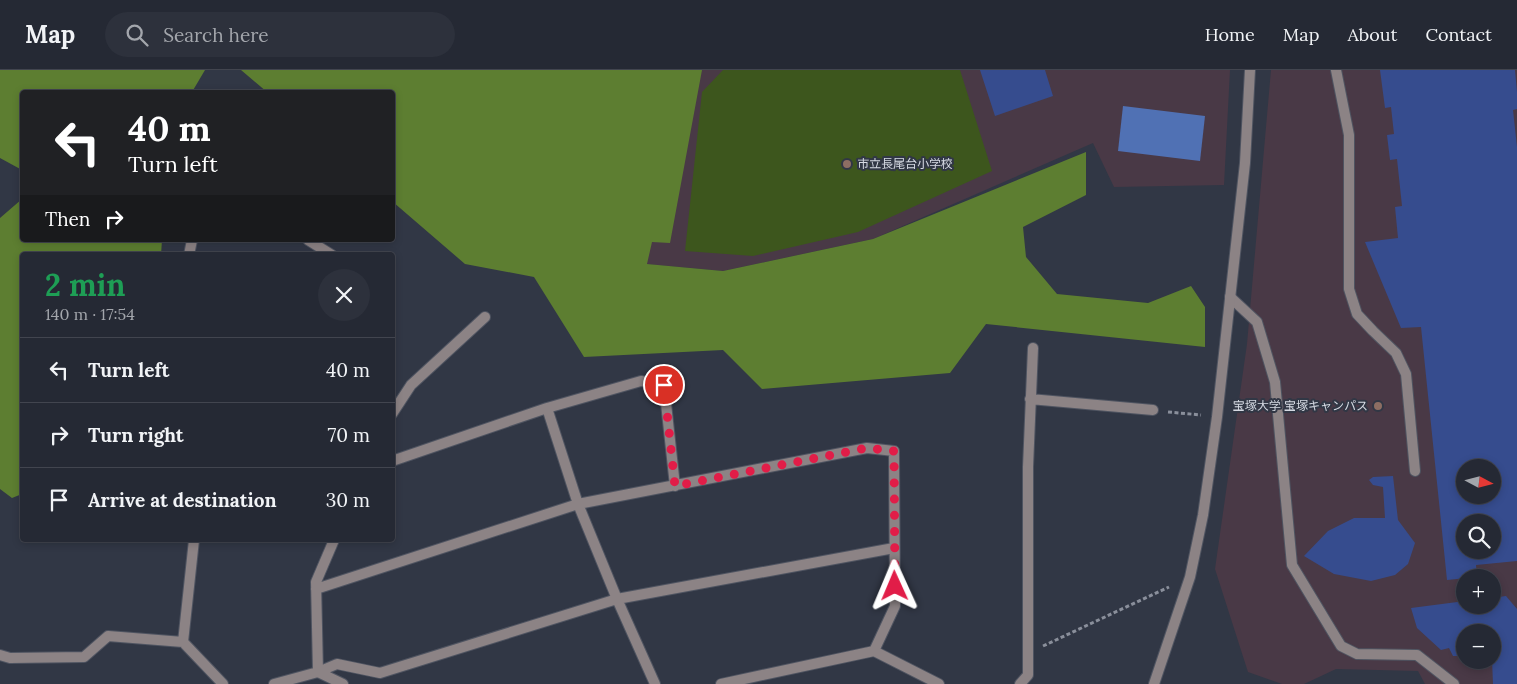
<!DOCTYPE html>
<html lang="en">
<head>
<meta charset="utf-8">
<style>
	body { margin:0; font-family:Lora,"Noto Sans JP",serif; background:#2d313c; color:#f1f3f6; height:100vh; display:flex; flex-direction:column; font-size:19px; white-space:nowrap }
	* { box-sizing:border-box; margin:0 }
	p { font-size:16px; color:#a3a6ac }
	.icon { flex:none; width:28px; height:28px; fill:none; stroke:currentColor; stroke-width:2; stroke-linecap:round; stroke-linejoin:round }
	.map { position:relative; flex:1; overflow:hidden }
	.side { position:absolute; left:20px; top:182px; width:375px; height:290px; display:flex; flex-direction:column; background:#252934; border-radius:5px; box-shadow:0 2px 8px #0003,0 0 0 1px #42454f }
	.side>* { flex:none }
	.guide { position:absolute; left:20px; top:20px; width:375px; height:152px; border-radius:5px; box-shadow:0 2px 8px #0003,0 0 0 1px #42454f; background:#202124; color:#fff; overflow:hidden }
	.needle { width:32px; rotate:97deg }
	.tools { position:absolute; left:1456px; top:389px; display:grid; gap:10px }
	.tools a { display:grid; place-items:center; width:45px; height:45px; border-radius:50%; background:#252934; box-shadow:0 2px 8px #0003,0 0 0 1px #42454f; font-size:25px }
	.pin { position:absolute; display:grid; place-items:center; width:42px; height:42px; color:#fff; margin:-21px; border:2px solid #fff; border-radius:50%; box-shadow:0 1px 5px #0007 }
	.me { position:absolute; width:55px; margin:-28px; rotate:359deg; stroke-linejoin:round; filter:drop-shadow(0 0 4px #0008) }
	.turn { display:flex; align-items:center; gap:18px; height:105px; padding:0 25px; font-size:22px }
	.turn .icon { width:65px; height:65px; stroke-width:2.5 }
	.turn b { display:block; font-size:35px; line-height:42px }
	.then { display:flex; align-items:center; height:48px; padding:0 25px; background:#0003; gap:10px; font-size:19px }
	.round { display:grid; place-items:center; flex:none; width:52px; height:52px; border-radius:26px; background:#2d313c }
	.head { display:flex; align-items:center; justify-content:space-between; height:85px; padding:0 25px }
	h1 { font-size:30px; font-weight:800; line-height:38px; color:#1e9e55 }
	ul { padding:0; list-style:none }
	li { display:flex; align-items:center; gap:15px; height:65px; padding:0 25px; border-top:1px solid #42454f }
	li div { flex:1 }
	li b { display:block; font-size:19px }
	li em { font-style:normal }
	header { display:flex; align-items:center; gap:30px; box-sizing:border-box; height:70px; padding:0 25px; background:#252934; border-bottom:1px solid #42454f }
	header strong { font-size:24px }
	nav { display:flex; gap:28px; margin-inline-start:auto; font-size:18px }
	.search { width:350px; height:45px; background:#2d313c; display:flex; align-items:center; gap:12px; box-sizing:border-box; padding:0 18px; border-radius:28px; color:#a3a6ac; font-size:19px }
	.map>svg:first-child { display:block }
</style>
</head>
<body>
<header>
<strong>Map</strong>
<div class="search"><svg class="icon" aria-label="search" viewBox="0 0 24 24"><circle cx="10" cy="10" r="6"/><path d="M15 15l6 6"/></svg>Search here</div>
<nav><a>Home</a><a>Map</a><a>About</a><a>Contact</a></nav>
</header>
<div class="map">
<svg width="1517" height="614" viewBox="0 0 1517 614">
	<rect width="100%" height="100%" fill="#313745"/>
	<path fill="#493946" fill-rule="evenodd" d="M655,0h575l-6,115 -110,2 -21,-44 -220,96 -150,32 -77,-7z
		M1271,0h246v614h-92l-7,-13 -82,-2 -32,15h-22l-34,-12 -33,-103 32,-225zM1465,398h27v27h-27zM1465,452h27v28h-27zM1465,508h27v27h-27zM1465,562h27v28h-27z"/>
	<path fill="#3d561d" d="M723,0h237l32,101 -134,61 -105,24 -68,-5 17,-159z"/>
	<path fill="#5d7e31" d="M0,0h205l-13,22h-170v78l-22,-12z
		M241,0h461l-32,173 -18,-1 -5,22 76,7 150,-32 213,-87v43l-63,32 3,30 31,37 91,9 43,-17 14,21v40l-219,-23 -36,49 -188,16 -39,-39 -139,7 -50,-80 -69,-13 -72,-62 -1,-110h-125z
		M22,129v41h140l-1,15h-139v239l-10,4 -12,-9v-271z"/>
	<path fill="#5071b4" d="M1123,36l82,10 -5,45 -82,-10z"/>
	<path fill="#364c8e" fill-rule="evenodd" d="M980,0h65l8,26 -58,20z
		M1380,0h135l2,22v17l-4,1 4,37v414l-41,4 1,12 -30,3 -26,-253 -20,1 -36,-86 33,-4 -3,-31 7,-1 -5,-47 -7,1 -3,-25 7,-1 -3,-27 -6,1zM1465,398h27v27h-27zM1465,452h27v28h-27z
		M1393,406l5,44 17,23 -7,21 -13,11 -24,6 -37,-7 -30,-18 24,-25 26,-13h31l-2,-31 -10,-2 -4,-5 4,-3z
		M1506,526l11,13v75h-24l-1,-24v-28h-27v24h-12l-4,-8 -8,2 -24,-22 -6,-20 54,-7v4h27v-7z"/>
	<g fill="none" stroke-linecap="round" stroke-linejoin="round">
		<defs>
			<path id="lane" d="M1336,0l13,65v154l8,25 16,17 23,22 10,21 9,97
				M1230,227l27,25 18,60 17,183 49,81 16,8 60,1 37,29"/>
			<path id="street" d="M308,170l24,15
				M189,185l3,-15
				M1030,329l123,11
				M547,338l31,96 39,95 38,85
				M392,344l19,-29 74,-68
				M392,391l155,-53 94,-27 23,4 11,101
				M334,470l-18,42 2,90 19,-8 43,9 237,-74 277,-51
				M316,519l262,-85 289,-56 27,3 1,155 -21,45 -153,33
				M183,572l11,-102
				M874,581l65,33
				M0,585l10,3 74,-1 24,-21 75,6 40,42
				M274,614l44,-12 25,12
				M1020,614l8,-9v-208l5,-119
				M1154,614l36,-107 13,-62 14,-98 28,-254 5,-93"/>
		</defs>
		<use href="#lane" stroke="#4f5461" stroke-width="12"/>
		<use href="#street" stroke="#4f5461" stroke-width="12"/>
		<path stroke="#8a8f9b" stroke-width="3" stroke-dasharray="4 2.5" stroke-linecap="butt" d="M1168,342l33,3
			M1043,576l126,-59"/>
		<use href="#lane" stroke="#8c8385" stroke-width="10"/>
		<use href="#street" stroke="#8c8385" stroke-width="10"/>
	</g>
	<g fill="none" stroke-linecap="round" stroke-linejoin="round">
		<path stroke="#e11d48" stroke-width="9" stroke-dasharray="0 16.2" d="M664,315l11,101 192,-38 27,3 1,135"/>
	</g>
	<g fill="#8d6e63" stroke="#313745" stroke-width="2">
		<circle cx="847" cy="94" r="5"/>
		<circle cx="1378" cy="336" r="5"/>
	</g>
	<g text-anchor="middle" stroke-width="4" stroke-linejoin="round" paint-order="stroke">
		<g font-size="12" fill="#d6dae3" stroke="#313745" text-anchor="start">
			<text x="857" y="98">市立長尾台小学校</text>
			<text x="1368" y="340" text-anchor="end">宝塚大学 宝塚キャンパス</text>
		</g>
	</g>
</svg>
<div class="tools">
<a><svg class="needle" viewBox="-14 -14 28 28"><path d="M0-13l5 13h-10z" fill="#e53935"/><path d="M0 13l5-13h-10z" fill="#a3a6ac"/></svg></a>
<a><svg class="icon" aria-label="search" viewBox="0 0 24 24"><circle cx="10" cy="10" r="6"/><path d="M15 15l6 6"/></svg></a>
<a>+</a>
<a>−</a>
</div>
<div class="pin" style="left:664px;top:315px;background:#d93025"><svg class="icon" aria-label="arrive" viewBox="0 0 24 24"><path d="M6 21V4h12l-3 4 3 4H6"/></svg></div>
<svg class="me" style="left:895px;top:516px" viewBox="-20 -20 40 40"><path d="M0-17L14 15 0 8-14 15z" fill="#e11d48" stroke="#fff" stroke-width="4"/></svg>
<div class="guide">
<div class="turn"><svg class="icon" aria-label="left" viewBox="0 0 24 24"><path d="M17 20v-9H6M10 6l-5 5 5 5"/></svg><div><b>40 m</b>Turn left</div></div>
<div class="then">Then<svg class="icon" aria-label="right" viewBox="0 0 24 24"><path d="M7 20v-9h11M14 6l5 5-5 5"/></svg></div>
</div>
<section class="side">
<div class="head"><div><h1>2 min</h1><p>140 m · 17:54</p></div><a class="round"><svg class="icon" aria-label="close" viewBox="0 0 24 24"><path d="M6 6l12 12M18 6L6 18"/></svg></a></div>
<ul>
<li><svg class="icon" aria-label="left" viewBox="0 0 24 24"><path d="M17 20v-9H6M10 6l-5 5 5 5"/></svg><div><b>Turn left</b></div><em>40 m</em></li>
<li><svg class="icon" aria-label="right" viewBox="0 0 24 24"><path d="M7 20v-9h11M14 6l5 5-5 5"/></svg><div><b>Turn right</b></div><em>70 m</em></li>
<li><svg class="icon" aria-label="arrive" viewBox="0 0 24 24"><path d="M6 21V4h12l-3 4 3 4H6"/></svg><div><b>Arrive at destination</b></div><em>30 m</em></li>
</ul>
</section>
</div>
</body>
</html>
